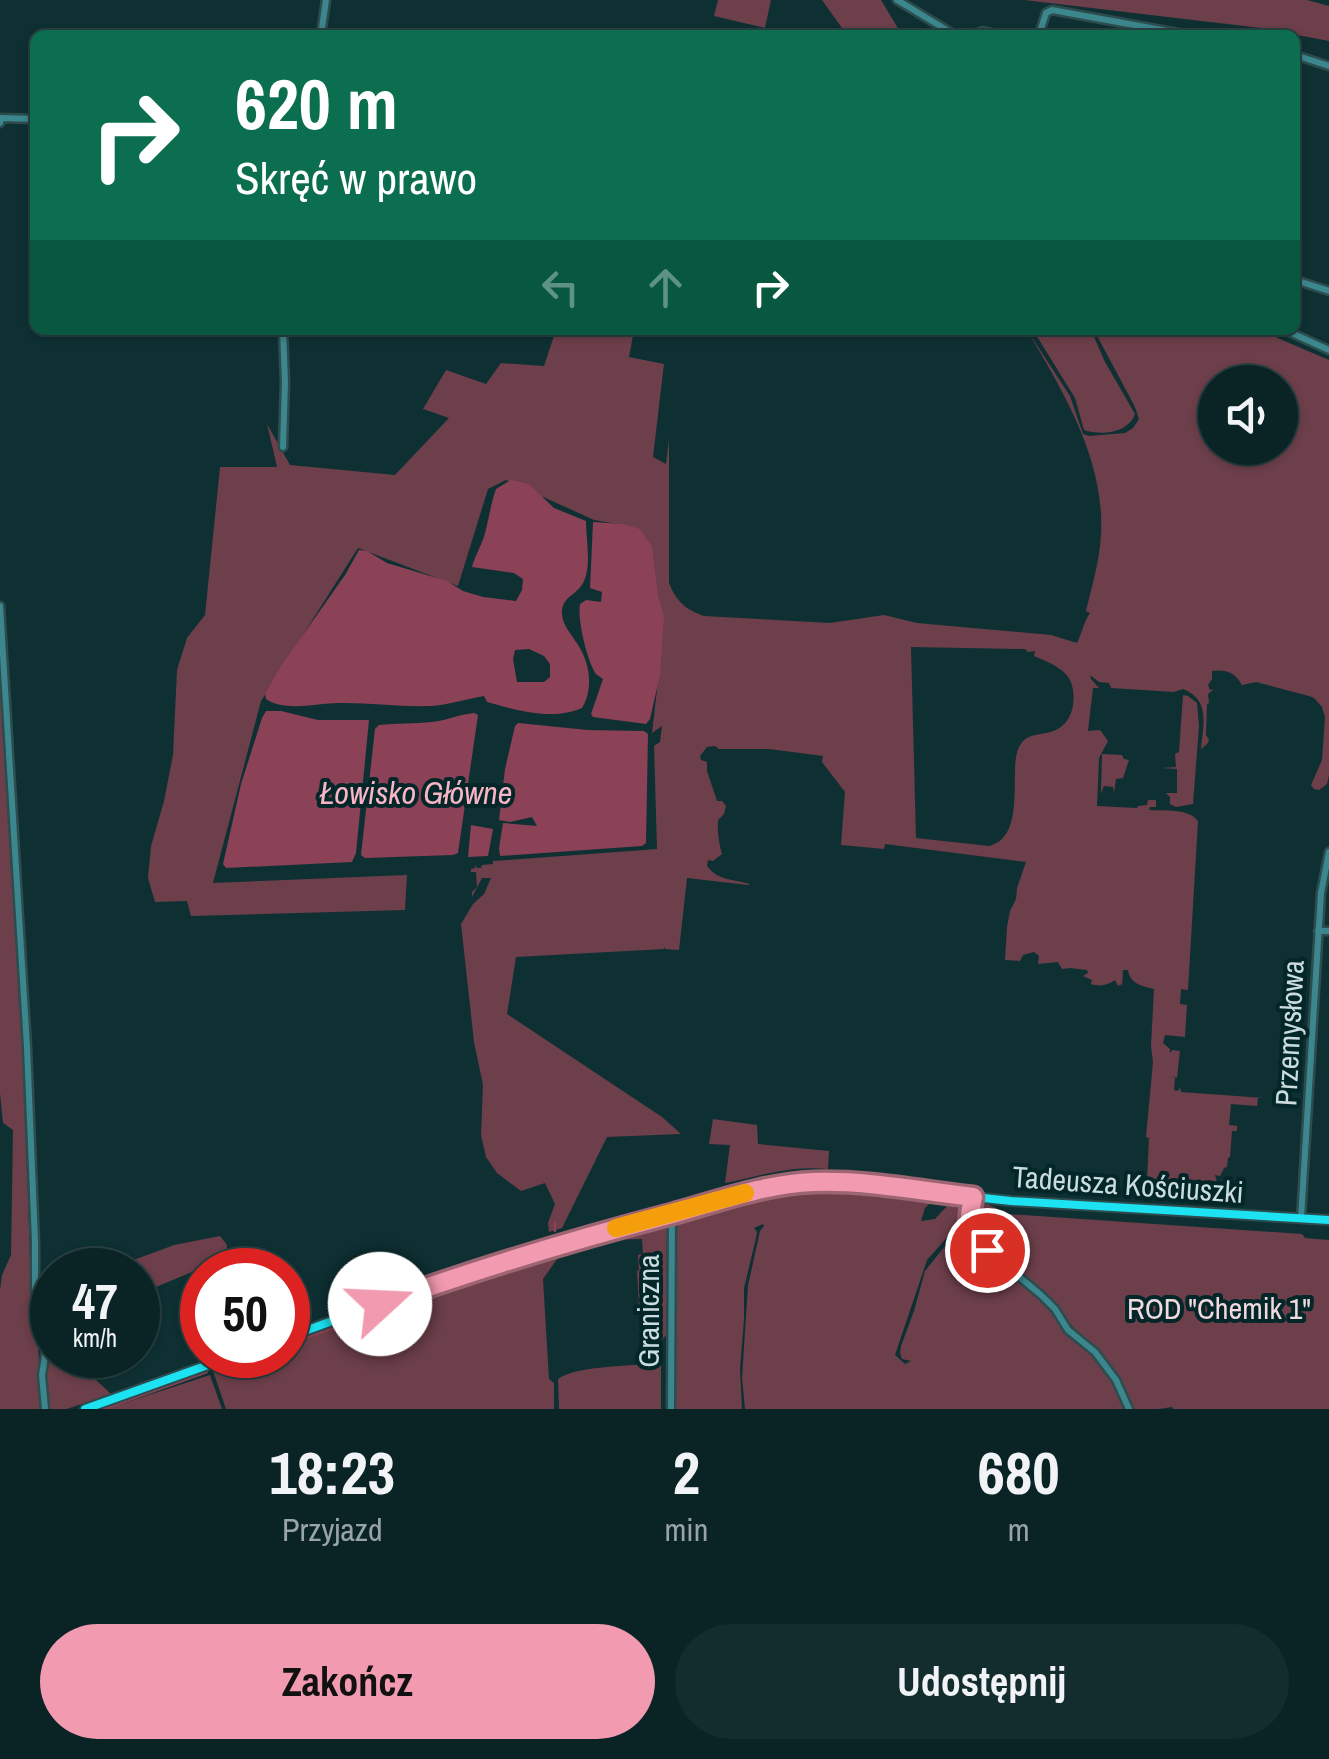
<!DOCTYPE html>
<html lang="pl">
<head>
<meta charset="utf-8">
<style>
	body { margin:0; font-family:"Archivo Narrow",sans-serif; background:#132c2e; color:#f1f3f6; height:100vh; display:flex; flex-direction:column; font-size:38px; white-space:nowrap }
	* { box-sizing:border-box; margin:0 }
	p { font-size:32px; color:#99a4a7 }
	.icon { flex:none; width:55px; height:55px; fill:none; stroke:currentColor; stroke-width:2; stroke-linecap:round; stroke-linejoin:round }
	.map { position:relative; height:1409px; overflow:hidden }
	.side { display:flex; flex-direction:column; background:#0a2426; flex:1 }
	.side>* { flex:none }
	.top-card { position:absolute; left:30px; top:30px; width:1270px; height:305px; border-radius:15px; box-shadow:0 2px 8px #0004,0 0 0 2px #2a4143; background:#0b6e4f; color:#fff; overflow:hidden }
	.tools { position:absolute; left:1198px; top:365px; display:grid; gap:20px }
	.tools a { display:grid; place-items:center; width:100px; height:100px; border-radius:50%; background:#0a2426; box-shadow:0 2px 8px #0004,0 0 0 2px #2a4143; font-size:50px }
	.speed { position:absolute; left:30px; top:1248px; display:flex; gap:20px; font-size:50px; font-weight:700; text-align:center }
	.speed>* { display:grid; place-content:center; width:130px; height:130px; border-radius:50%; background:#0a2426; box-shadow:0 2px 8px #0004,0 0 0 2px #2a4143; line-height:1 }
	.speed small { font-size:25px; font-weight:400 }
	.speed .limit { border:15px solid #d22; background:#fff; color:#111 }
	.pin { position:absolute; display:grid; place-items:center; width:85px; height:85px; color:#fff; margin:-42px; border:5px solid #fff; border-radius:50%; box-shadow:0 2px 10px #0007 }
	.me { position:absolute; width:110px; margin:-55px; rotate:70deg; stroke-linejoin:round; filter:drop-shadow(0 0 8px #0008) }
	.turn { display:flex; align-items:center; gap:35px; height:210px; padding:0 40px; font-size:45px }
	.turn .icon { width:130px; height:130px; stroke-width:2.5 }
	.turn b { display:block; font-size:70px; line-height:85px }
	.lanes { display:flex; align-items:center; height:95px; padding:0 40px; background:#0003; justify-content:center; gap:50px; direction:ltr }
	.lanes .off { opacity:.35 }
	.eta { display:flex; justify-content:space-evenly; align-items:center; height:170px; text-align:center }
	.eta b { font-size:60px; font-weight:800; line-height:70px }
	.action { display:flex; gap:20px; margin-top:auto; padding:20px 40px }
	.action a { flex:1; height:115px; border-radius:60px; background:#f29aaf; color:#111; font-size:40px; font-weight:800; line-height:115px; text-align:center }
	.action a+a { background:#132c2e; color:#f1f3f6 }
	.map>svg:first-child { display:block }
</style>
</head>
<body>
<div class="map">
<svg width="1329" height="1409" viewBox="0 0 1329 1409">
	<rect width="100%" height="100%" fill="#0e3033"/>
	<path fill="#6c3f4a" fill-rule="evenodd" d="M718,0h53l-6,28 -51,-12z
		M822,0h59l21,35h-55z
		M1024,0h283l22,6v35l-68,-13z
		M556,330h78l-5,27 35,7 -11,93 13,7 3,-24v143c7,18 17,27 35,33l126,7 54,-8 33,8 134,12 26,8c5,-10 7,-22 13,-30l-4,-2c6,-25 14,-52 15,-77 4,-74 -38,-143 -74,-204l43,66 13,38 6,2 36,-3 8,-5 6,-9 -4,-12 -41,-77h165l70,30v415l-2,9 -8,6 -5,-1 -3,-4 11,-25 3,-43 -3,-10 -8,-9 -5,-2 -53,-14 -14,3c-7,-13 -17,-16 -30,-14v8l-4,6 2,5 4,-1 -6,5 1,9 -2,1 -1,31 3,5 -2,4 -6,5c2,-24 10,-49 -18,-60l-9,3 -63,-4 -2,-5 -10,-1 -9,-7 1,4 8,9h-6l-5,43 12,-1 8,11 -9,17 -2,48 40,2 1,-2 9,-1 1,-5h8v7h-6l-1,3c16,1 39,-2 49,11l-10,169 -7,-1 -1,15 7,1 -2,32 -20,-2 -2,8 7,6v4l2,-3 8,1 -3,27 -6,-2 4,2 -1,12 4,1 2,-4 1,5 83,6h-6l-1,8 -26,-2 -2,21 8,1v5h-5l-2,26 -2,1 -1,9 -3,1 -4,8 -5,-1 2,7 -8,-2 -5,2 -5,-3 -5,3 -13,-5 -5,5 -29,-1 2,-43 -3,-1 7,-75 -2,-16 3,-57c-12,-3 -24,-5 -26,-19h-5l-1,17 -1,-3 -3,2 -3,-6c-7,5 -15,7 -24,4l1,-4 -9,-4 5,-3 -1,-3 -17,-2 -8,1 -4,-7 -20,2 1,-8 -5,-4 -11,3 -3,6 -15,-1 2,-33 3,-16 6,-12 1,-11 9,-26 -141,-18 -1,5 -43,-4 4,-53 -23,-30 1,-6 -54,-7h-50l-4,-3 -8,1 -7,9 1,4 6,2v9l10,30h5l4,5 -2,8 -6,6c-1,11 1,24 4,34l-9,7 -5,-1 -1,6c11,15 27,13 43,18l-2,1 -61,-7 -8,72 -14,-1 -1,-3v3l-148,8 -9,57 155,103 19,17 -74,3 -45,91 -13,4 -1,-9 7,-19 -10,-21 -24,8 -24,-18 -11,-16 -5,-22 2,-50 -9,-43 -13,-118 12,-20 11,-10 7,-16h-9l-10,19v-5l5,-5 -1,-15h-5v-3l4,-1v-3l2,3h4l1,-3 11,-1v-3l164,-12 -3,-103 6,-4 2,-16 -10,7 6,-52 -35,-156 -29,-5 -88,-40 -18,9 -30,97 -100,-38 -97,153 -48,182 194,-8 -2,35 -214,6 -4,-15 -32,1 -7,-24 3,-32 13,-45 9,-46 4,-85 10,-32 18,-23 15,-148h57l-10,-43 23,41 105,10 54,-57 -26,-9 23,-39 40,14 15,-21 43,3zM1215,382h65v66h-65zM911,647l114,2 3,3 7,-1 -1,5c25,11 43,17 39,49 -1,7 -4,15 -10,20 -17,16 -41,0 -47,32 -4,27 7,81 -27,89l-73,-8z
		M1033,330h58l14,32 30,52c-7,19 -33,22 -51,16l-9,-32z
		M0,645l22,358 9,290 7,46 3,70h-41v-119l2,-15 9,-20 2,-125 -10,-7 -3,-30z
		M1183,695l5,1 9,7 2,23 -6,78 -17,3 -6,-3v-7l-4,-4h11v-24l-16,-1 15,-1 -1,-13 4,-2z
		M1102,754l20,1 2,4 5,1 -6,18 -7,1 -2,14 -1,-6 -9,-1 -3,7z
		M713,1119l44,6 1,19 71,7 -1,18c-37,-4 -68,7 -103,14l5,-38 -21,-1z
		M809,1191l50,1 74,8 -8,8 -4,13 14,-2 12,-13 11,2 6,-4 3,11 -40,45 -32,95 10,9 6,-3 -9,-2 -2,-6 1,-7 13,-35 11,-40 44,-55v17l5,8 23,18 58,53 12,19 30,21 -41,-43 -79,-70 -5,-14 1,-28 35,17 294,20 3,4 24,2v169h-156l-1,-2 -13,2h-414l-3,-31 6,-92 12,-55 4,-5 -1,-2 -9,4 3,4 -1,6 -12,50v31l-4,50 2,40h-69l2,-171 3,-15 81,-27z
		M658,1221l10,8 -1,105 -6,7 -5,1 4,-7 -1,-15 -2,-2h-14l-3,5 -3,-52 2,-1 -1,-15 5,-1 -1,-15 -35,1v3l-47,12 -17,24 6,100 5,4v26h-328l-13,-38c17,-19 50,-16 75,-16v-15l69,-24h3l3,5 2,-8 124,-44z
		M220,1236l7,9 -1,13 -80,33 7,32 -15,15v-68h-31l67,-25z
		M52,1300v55h67l-25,23 17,16 -44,15h-18l-4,-33 3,-21 -3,-39z
		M661,1363v46h-102l-1,-30c19,-14 78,-13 103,-16z
		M210,1375l12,34h-116z"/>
	<path fill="#8b4156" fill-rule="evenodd" d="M511,480l18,4 25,24 32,13c0,18 6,46 -3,62 -7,13 -22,14 -21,31 1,12 8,18 14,28 14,19 18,46 6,66 -29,13 -66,2 -95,-6l-3,-6c-18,3 -36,9 -54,10 -29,1 -58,-3 -87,-3 -24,-1 -56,10 -77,-4l-1,-5 16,-28 64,-91 14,-25 8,1 20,12 60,18 16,10 20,6 33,4 6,-11 1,-11 -9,-6 -42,-6c3,-12 10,-22 13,-34 4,-15 6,-30 11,-44zM529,649l15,7 6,8v13l-6,5h-27l-4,-23 2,-9z
		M593,522l30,2 17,5 12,18 6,49 6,20 -4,59 -10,44 -4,5 -53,-7 -2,-3 12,-35c-2,-2 -5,-3 -7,-5 -9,-13 -19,-56 -16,-70l6,-4 15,2 1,-10 -12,-4z
		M266,711h15l37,9h51l-13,133 -4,9 -126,6 -3,-4 18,-80 21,-66z
		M474,713l4,2 -20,138 -5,2 -88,3 -4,-3 14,-126 4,-4c18,-2 35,-1 53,-3 14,-1 27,-8 42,-9z
		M518,723l70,7 56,1 4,3 -2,109 -4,3 -142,10 -1,-8 4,-25 34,3 -5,-9 -22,5 -11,-2 6,-51 10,-43z
		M471,825l22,4 -5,27 -20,1z"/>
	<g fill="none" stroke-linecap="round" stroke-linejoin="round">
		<path stroke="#8b4156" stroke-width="2.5" d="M555,1223v8
			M541,1257l12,-4
			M366,1316l130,-46 38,-11
			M288,1344l71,-25
			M216,1369l39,-14
			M104,1409l103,-37"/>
		<defs>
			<path id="minor" d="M897,0l58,35
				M321,35l5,-35
				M972,35l11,-4 18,4
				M1039,35l7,-22 6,-3 137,25
				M1295,55l34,11
				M0,123l1,-5 34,1
				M1295,280l34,11
				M283,330l2,52 -2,65
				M1285,330l44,20
				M0,606l27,441 8,194v49l11,60 -4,25 3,34
				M1318,931h11
				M973,1197l-3,27 5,16 66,55 14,14 13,21 27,22 21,28 13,29
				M1301,1218l20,-325 8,-41
				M671,1409l1,-195"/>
			<path id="major" d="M288,1337l169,-61 91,-29 202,-55 44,-8h61l156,17 318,19
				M85,1409l151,-54"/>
		</defs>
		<use href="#minor" stroke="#2c4c4e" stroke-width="11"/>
		<use href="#major" stroke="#2c4c4e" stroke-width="12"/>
		<use href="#minor" stroke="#3c868d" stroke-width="6"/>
		<use href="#major" stroke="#1ce2f2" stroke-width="8"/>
	</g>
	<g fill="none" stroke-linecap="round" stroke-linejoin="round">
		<defs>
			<path id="route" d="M380,1304c97,-35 193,-64 292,-90 47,-13 93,-30 141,-32 53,-2 108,9 160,15 -5,24 -7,37 14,53"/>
		</defs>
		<use href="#route" stroke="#9d6472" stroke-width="25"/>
		<use href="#route" stroke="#f29aaf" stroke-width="18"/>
		<path stroke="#f59e0b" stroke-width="18" d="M616,1228l129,-35"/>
	</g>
	<g text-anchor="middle" stroke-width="8" stroke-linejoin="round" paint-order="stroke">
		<g font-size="30" fill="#cadcdd" stroke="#032629">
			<text transform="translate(1290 1033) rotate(-87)" y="10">Przemysłowa</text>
			<text transform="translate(1128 1185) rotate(4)" y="10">Tadeusza Kościuszki</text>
			<text transform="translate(649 1311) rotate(-90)" y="10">Graniczna</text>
		</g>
		<g font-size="30" fill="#f1d9de" stroke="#032629">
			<text x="1219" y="1319">ROD "Chemik 1"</text>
		</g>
		<g font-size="32" font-style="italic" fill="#f9b5c4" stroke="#032629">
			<text x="416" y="804">Łowisko Główne</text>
		</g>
	</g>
</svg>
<div class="tools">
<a><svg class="icon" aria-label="sound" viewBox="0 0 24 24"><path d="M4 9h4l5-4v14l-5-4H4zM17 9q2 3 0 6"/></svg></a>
</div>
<div class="speed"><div>47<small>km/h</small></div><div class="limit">50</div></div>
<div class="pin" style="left:987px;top:1250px;background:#d93025"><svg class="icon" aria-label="arrive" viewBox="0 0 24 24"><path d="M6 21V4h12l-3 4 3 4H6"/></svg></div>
<svg class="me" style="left:380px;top:1304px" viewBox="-20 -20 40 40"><circle r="19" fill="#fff"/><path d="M0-13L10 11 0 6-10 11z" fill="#f29aaf"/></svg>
<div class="top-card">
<div class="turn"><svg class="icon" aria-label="right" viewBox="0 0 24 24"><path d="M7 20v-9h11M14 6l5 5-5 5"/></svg><div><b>620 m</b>Skręć w prawo</div></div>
<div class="lanes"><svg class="icon off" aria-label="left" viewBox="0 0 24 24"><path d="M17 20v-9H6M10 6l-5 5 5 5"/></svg><svg class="icon off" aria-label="ahead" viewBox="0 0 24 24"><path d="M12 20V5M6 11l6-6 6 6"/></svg><svg class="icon" aria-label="right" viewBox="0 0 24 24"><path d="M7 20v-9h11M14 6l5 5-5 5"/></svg></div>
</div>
</div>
<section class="side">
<div class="eta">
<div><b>18:23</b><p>Przyjazd</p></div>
<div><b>2</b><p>min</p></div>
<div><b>680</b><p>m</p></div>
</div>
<div class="action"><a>Zakończ</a><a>Udostępnij</a></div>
</section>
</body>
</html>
